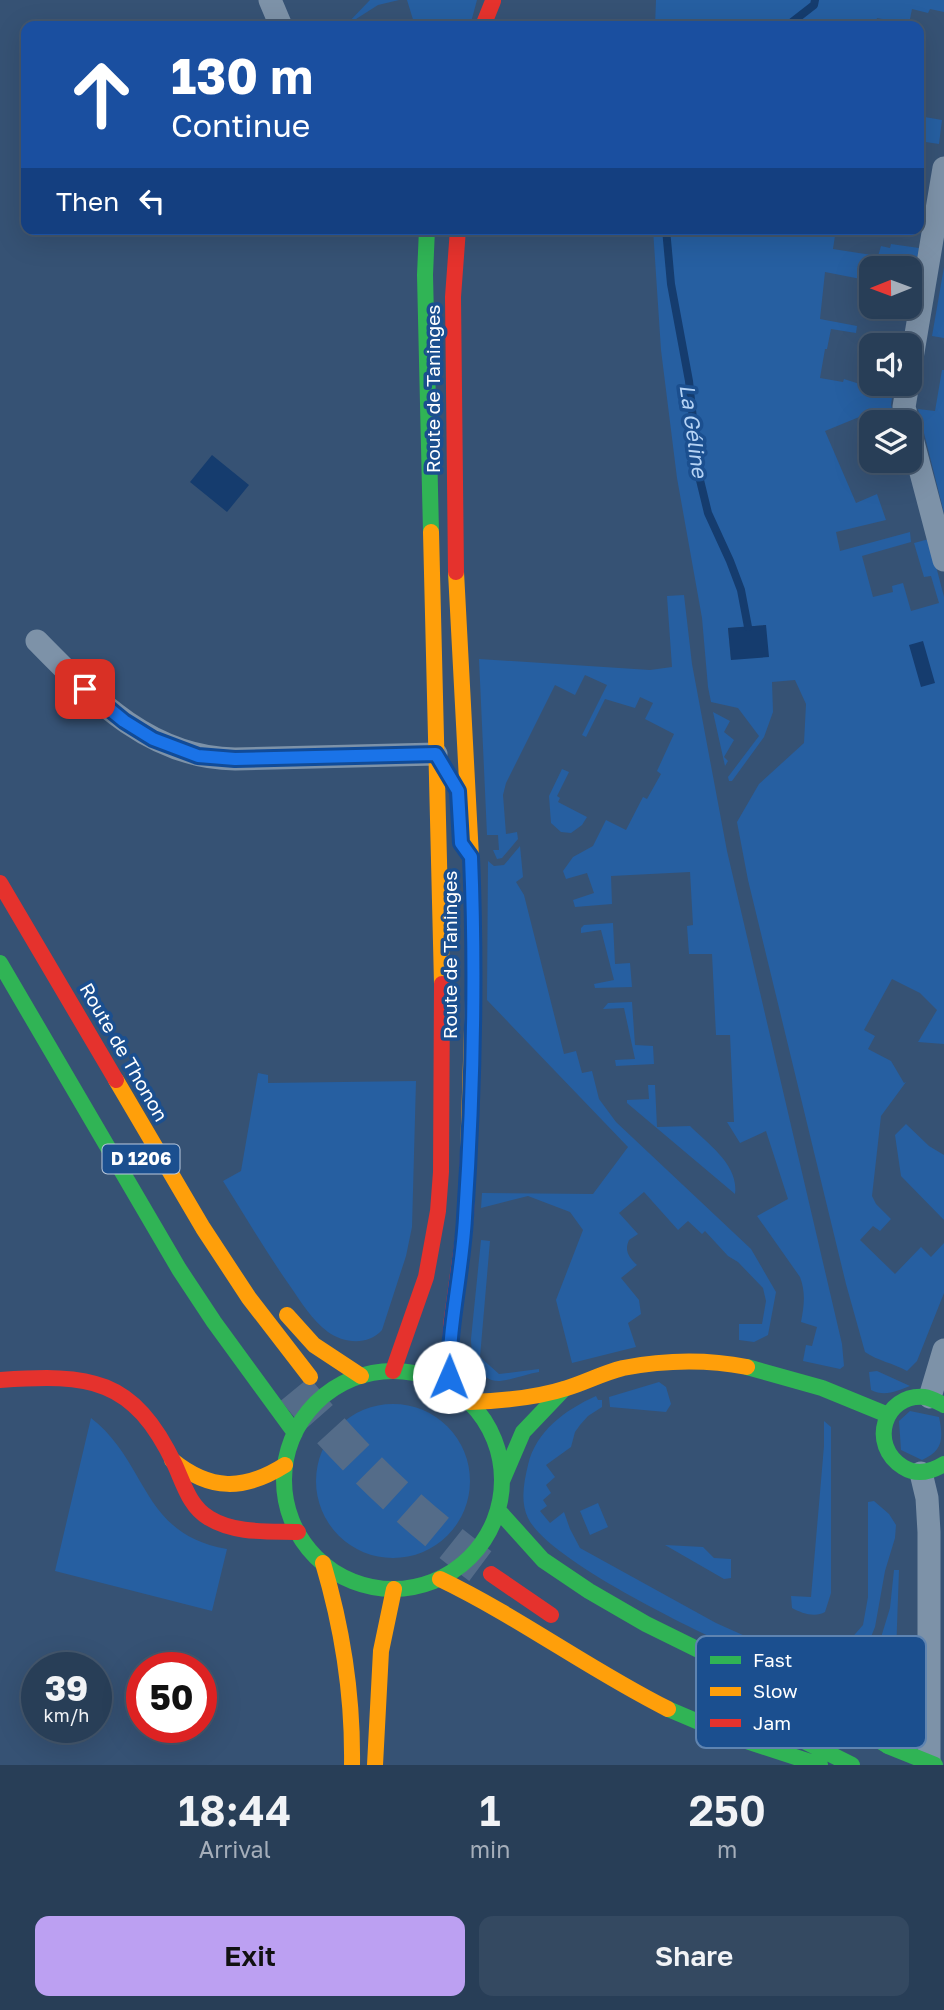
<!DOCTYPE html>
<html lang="en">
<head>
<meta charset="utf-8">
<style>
	body { margin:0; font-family:"Golos Text",sans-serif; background:#344961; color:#f1f3f6; height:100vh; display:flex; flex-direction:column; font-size:26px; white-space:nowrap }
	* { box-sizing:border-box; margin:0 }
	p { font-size:23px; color:#a5aeba }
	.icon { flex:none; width:38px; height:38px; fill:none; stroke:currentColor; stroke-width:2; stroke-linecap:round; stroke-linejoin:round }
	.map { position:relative; height:1765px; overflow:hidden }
	.side { display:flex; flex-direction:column; background:#283e57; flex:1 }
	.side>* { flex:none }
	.banner { position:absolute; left:21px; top:21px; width:903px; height:214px; border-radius:14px; box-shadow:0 7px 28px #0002,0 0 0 2px #44576d; background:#1a4fa0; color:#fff; overflow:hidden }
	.needle { width:46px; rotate:269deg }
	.buttons { position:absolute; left:859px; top:256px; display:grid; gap:14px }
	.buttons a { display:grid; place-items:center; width:63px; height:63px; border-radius:14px; background:#283e57; box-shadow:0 7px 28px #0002,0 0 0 2px #44576d; font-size:35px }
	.speed { position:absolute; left:21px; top:1652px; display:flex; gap:14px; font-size:35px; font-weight:700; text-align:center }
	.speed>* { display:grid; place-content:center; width:91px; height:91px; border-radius:50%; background:#283e57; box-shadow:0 7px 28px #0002,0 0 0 2px #44576d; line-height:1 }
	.speed small { font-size:18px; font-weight:400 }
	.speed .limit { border:10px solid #d22; background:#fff; color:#111 }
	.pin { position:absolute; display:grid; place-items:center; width:60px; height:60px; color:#fff; margin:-30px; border-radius:14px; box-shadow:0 4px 10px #0006 }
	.me { position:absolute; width:77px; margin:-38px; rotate:1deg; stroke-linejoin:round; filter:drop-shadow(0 0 5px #0008) }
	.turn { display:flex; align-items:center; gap:24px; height:147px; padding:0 35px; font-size:32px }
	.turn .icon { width:91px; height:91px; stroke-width:2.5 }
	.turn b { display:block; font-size:49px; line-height:60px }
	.then { display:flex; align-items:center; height:66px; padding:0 35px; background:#0003; gap:14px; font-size:26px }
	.eta { display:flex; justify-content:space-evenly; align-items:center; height:119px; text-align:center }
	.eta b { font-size:42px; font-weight:600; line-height:49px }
	.cta { display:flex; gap:14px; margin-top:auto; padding:14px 35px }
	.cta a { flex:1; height:80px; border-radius:14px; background:#bca0f2; color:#111; font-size:28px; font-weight:600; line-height:80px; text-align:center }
	.cta a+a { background:#344961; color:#f1f3f6 }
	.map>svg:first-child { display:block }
</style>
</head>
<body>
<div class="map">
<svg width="944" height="1765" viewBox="0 0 944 1765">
	<rect width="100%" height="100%" fill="#365274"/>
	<path fill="#265fa1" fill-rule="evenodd" d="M370,0h29l-21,5 -33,21z
		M407,0h70l-7,26h-55z
		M656,0h288v12l-14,-3 -2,4 -16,-4 -3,15 -32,-6 -2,8h-220z
		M919,116l23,4 -3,24 -20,-3z
		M653,229h183l-3,20 45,7 3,-10 9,2 1,-4 28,4 -5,27 -4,-1v-6h-38l-1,13 -46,-9 -5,47 37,7 -1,7 -25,-4 -4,20h-2l-5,29 23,4 1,-3 22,7 3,-14h2l1,11h22l-3,22 5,17h-22l-5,-9 -44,18 31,72 21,-9 9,26 -50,12 4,19 70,-19 1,10 -49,14 11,41 20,-5 -1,-6 11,-3 8,28 28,-8 -8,-27 -7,1 -10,-34 15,-4 15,58v447l-26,-2 19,-32 -17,-17 -28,-14 -28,51 11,6 -7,13 23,12 13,22 2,-1 -25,34 -9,80 4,8 15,15 -11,12 -7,-5 -13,14 35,34 26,-27 10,10 13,-14v50l-27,68 -10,10c-14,-8 -29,-10 -42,-19l-19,-68 -98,-404 -11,-58 22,-38 45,-41 2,-39 -11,-24 -23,2 1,30 -9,25 -32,44h-3l-1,-4 31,-41 -21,-28 -27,-6 -3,-15 -6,-69 -25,-140 -16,-128zM766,625l-35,35 -3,-32z
		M944,267v71l-12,-2z
		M942,370h2v143l-26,-104 17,2z
		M684,595l8,69 35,187 115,493 2,22 -4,3 -37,-8 3,-16 6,1 5,-19 -16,-5c3,-16 5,-29 -1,-45l-43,-61 31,-17 -22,-68 -26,12 -13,-21h7l-4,-87h-14l-4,-81h-23l-2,-28 6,-1 -3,-53 -79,4 1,28 -37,3 -2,-7 21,-7 -7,-20 -21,6 -3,-8 10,-14 20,-11 13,-26 20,10 17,-33 4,2 14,-25 -4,-3 17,-37 -29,-15 8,-16 -13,-6 -5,11 -30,-9 -19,38 -4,-2 25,-50 -22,-10 -10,20 -20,-10 -49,98 -3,12 3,39 11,-2 1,7 -16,19 -5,1 -4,-9h6l-1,-15h-11l-8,-176 171,11 22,-3 -5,-71z
		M713,712l17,9 -6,11 10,8 -10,17 4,4 -3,5z
		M562,769l7,3 -12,24 3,2 -2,4 29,15 -5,8 -11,8 -10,-1 -10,-9 -2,-27z
		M520,846l3,31 -7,5 8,13 40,159 12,-3 6,22 10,-2 7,28 17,23 135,127 25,43 -8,43 -14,7 -15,-2v-16h23l4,-23 -3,-13 -25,-26 -10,-6 -23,-25 -3,3 -14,-13 -10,9 -34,-38 -25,21 19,21 -9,6c-5,11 0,17 8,25l-16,13 18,22 2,14 -13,9 8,24 -64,16 -16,-63 27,-70 -13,-18 -42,-16 -47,12 1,-15 111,1 35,-47 -141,-147 1,-139 6,5 10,-1z
		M613,923l2,41 15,-1 2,24 -37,1 -1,-4 20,-4 -13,-50 -20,3v-5l3,-3z
		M632,1002l3,43 18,1 1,18 -38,2 -1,-6 20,-1 -11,-51 -21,1 5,-6z
		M258,1073l10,2v8l148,-2 -4,146 -6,29 -24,74c-14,16 -39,13 -54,2 -16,-12 -27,-30 -38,-46 -24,-34 -45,-70 -67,-105l18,-10z
		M648,1085h7l2,42 33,-1c18,18 49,39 45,68l-108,-91v-3l22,-1z
		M906,1124l23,22 15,9v65l-43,-44 -6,-41z
		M481,1240l9,1 -10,116 19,17 40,-5v3c-13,2 -27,8 -39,9 -22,1 -29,-25 -29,-42z
		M877,1371l33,15c-13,5 -25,11 -39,4l-2,-18z
		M659,1382l7,5 5,17 -5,8 -56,-5 -1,-10z
		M596,1396l2,4h4v7l-14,9 -8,9 -5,7 -4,15 -25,18 9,12 -9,8 5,8 -8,7 4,6 -7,5 10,12 14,-11 6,17 10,19 136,75 74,33 22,3 23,-7 14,-11 14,-16 5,-28v-95l6,-1 15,13 7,11 -1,13 -10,33 -10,56 -15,37v9l17,36 -2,2c-25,-12 -51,-26 -76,-38 -18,-8 -37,-13 -55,-21 -47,-20 -196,-92 -216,-134 -8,-17 -4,-36 0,-53 8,-34 37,-55 68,-69z
		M316 1481a77 77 0 1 1 154 0a77 77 0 1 1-154 0Z
		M910,1411l29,6c5,23 3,34 -17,43l-21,-10 -2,-29z
		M91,1418c58,45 49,116 136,131l-15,62 -157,-40z
		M824,1421l7,6v166l-6,19c-10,6 -24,1 -33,-4l-1,-12 20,1 13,-151z
		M598,1503l10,24 -18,8 -10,-24z
		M665,1545l38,2 11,11 17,1v19l-7,1z
		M894,1570h5l-5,139 -23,-41 1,-9 7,-15 11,-36z"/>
	<path fill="#153c6e" d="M212,455l37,30 -22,27 -37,-30z
		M766,625l3,32 -38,3 -3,-32z
		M923,641l12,42 -14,4 -12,-42z"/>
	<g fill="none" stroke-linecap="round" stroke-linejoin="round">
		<path stroke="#153c6e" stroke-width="8" d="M787,26l27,-21 1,-5
			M666,229l5,55 18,97 10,95 9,37 22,48 11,29 7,37"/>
		<path stroke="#546c89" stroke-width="37" stroke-dasharray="37 18" stroke-linecap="butt" d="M295,1389c58,71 122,131 196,185"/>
		<path stroke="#7d92a8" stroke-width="23" d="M270,0l11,26
			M910,370l34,-202
			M908,422l-4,-15 4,-24
			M910,431l34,129
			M37,641c56,57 113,117 198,118l201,-5
			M930,1397l14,-47
			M921,1473l6,25 2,34v233"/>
		<path stroke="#30b455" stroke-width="16" d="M427,229l-2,46 6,257
			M0,963l179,306 35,53 81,111
			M747,1367l75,21 66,27
			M284 1480a109 109 0 1 1 218 0a109 109 0 1 1-218 0Z
			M944,1405c-6,-3 -13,-7 -20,-8 -40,-3 -56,48 -21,70 14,9 28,5 41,-3
			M502,1481l21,-49 41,-43
			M498,1510l45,50 46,31 57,33 69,34 88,37 85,51
			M668,1709l66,28 86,28
			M800,1739l52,26"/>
		<path stroke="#ff9f0a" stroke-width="16" d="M431,532l11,452
			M456,572l15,285 3,110 -6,188
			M116,1080l87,148 46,70 61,79
			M287,1315l27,30 47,31
			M470,1402c32,-1 66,-4 97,-14 19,-6 36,-15 56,-20 42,-8 82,-9 124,-1
			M172,1460c38,31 72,31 113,5
			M323,1563c20,67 30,132 29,202
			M440,1579c79,38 150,91 228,130
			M375,1765l6,-114 13,-62"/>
		<path stroke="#e5322d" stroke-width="16" d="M483,26l10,-25
			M456,572l-3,-275 5,-68
			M0,883l116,197
			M393,1371l33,-94 12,-66 3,-39 1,-188
			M0,1380c90,-6 133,-3 175,85 9,20 15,42 34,53 26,16 60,13 89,14
			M449,1386l2,-61 15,-110 2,-60
			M491,1574l60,41"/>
		<path stroke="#30b455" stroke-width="16" d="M888,1746l47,19"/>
	</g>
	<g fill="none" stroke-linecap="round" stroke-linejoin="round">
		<defs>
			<path id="route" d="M85,689l39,32 29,18 45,17 37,3 201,-5 22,37 3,52 10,14c5,120 2,241 -6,361 -3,54 -16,105 -16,159"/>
		</defs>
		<use href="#route" stroke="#114b97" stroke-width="18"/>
		<use href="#route" stroke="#1a73e8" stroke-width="12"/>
	</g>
	<g text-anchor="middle" stroke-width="7" stroke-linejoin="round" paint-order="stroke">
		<rect fill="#1b4f8f" stroke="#bbcadd" stroke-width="2" x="102.5" y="1144.5" width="77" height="29" rx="5"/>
		<g font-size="18" font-weight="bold" fill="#fff">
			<text x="141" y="1165">D 1206</text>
		</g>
		<g font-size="19" fill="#fff" stroke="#1b4f8f">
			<text transform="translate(433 389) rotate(-90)" y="7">Route de Taninges</text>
			<text transform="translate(450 955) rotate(-90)" y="7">Route de Taninges</text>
			<text transform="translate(124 1052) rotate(60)" y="7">Route de Thonon</text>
		</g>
		<g font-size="21" font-style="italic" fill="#b5d3f5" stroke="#1b4f8f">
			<text transform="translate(693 431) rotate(82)" y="7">La Géline</text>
		</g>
	</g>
	<rect x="696" y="1636" width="230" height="112" rx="10" fill="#1b4f8f" stroke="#5f84b1" stroke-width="2"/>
	<rect x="710" y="1656" width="31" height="8" fill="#30b455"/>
	<rect x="710" y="1687" width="31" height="9" fill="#ff9f0a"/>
	<rect x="710" y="1719" width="31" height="8" fill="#e5322d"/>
	<g font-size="19" fill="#fff">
		<text x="753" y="1667">Fast</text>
		<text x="753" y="1698">Slow</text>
		<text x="753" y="1730">Jam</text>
	</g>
</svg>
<div class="buttons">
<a><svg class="needle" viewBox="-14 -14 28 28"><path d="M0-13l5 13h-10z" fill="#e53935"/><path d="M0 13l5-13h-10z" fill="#a5aeba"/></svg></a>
<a><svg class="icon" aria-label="sound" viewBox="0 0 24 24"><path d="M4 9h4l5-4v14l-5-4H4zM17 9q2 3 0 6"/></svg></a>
<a><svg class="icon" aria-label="layers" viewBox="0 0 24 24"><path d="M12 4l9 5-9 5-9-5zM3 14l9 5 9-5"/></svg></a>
</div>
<div class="speed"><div>39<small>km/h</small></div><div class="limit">50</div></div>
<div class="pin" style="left:85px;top:689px;background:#d93025"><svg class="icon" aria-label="arrive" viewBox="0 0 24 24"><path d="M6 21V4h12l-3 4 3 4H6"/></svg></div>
<svg class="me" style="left:449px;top:1377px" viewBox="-20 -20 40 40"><circle r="19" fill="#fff"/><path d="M0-13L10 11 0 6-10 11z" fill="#1a73e8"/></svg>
<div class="banner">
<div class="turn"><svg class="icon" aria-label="ahead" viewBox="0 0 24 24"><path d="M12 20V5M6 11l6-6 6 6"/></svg><div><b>130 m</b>Continue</div></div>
<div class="then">Then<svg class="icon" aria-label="left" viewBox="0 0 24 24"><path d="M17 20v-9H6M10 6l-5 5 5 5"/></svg></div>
</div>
</div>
<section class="side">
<div class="eta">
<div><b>18:44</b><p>Arrival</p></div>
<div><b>1</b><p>min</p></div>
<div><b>250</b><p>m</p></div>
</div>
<div class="cta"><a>Exit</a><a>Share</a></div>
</section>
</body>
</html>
